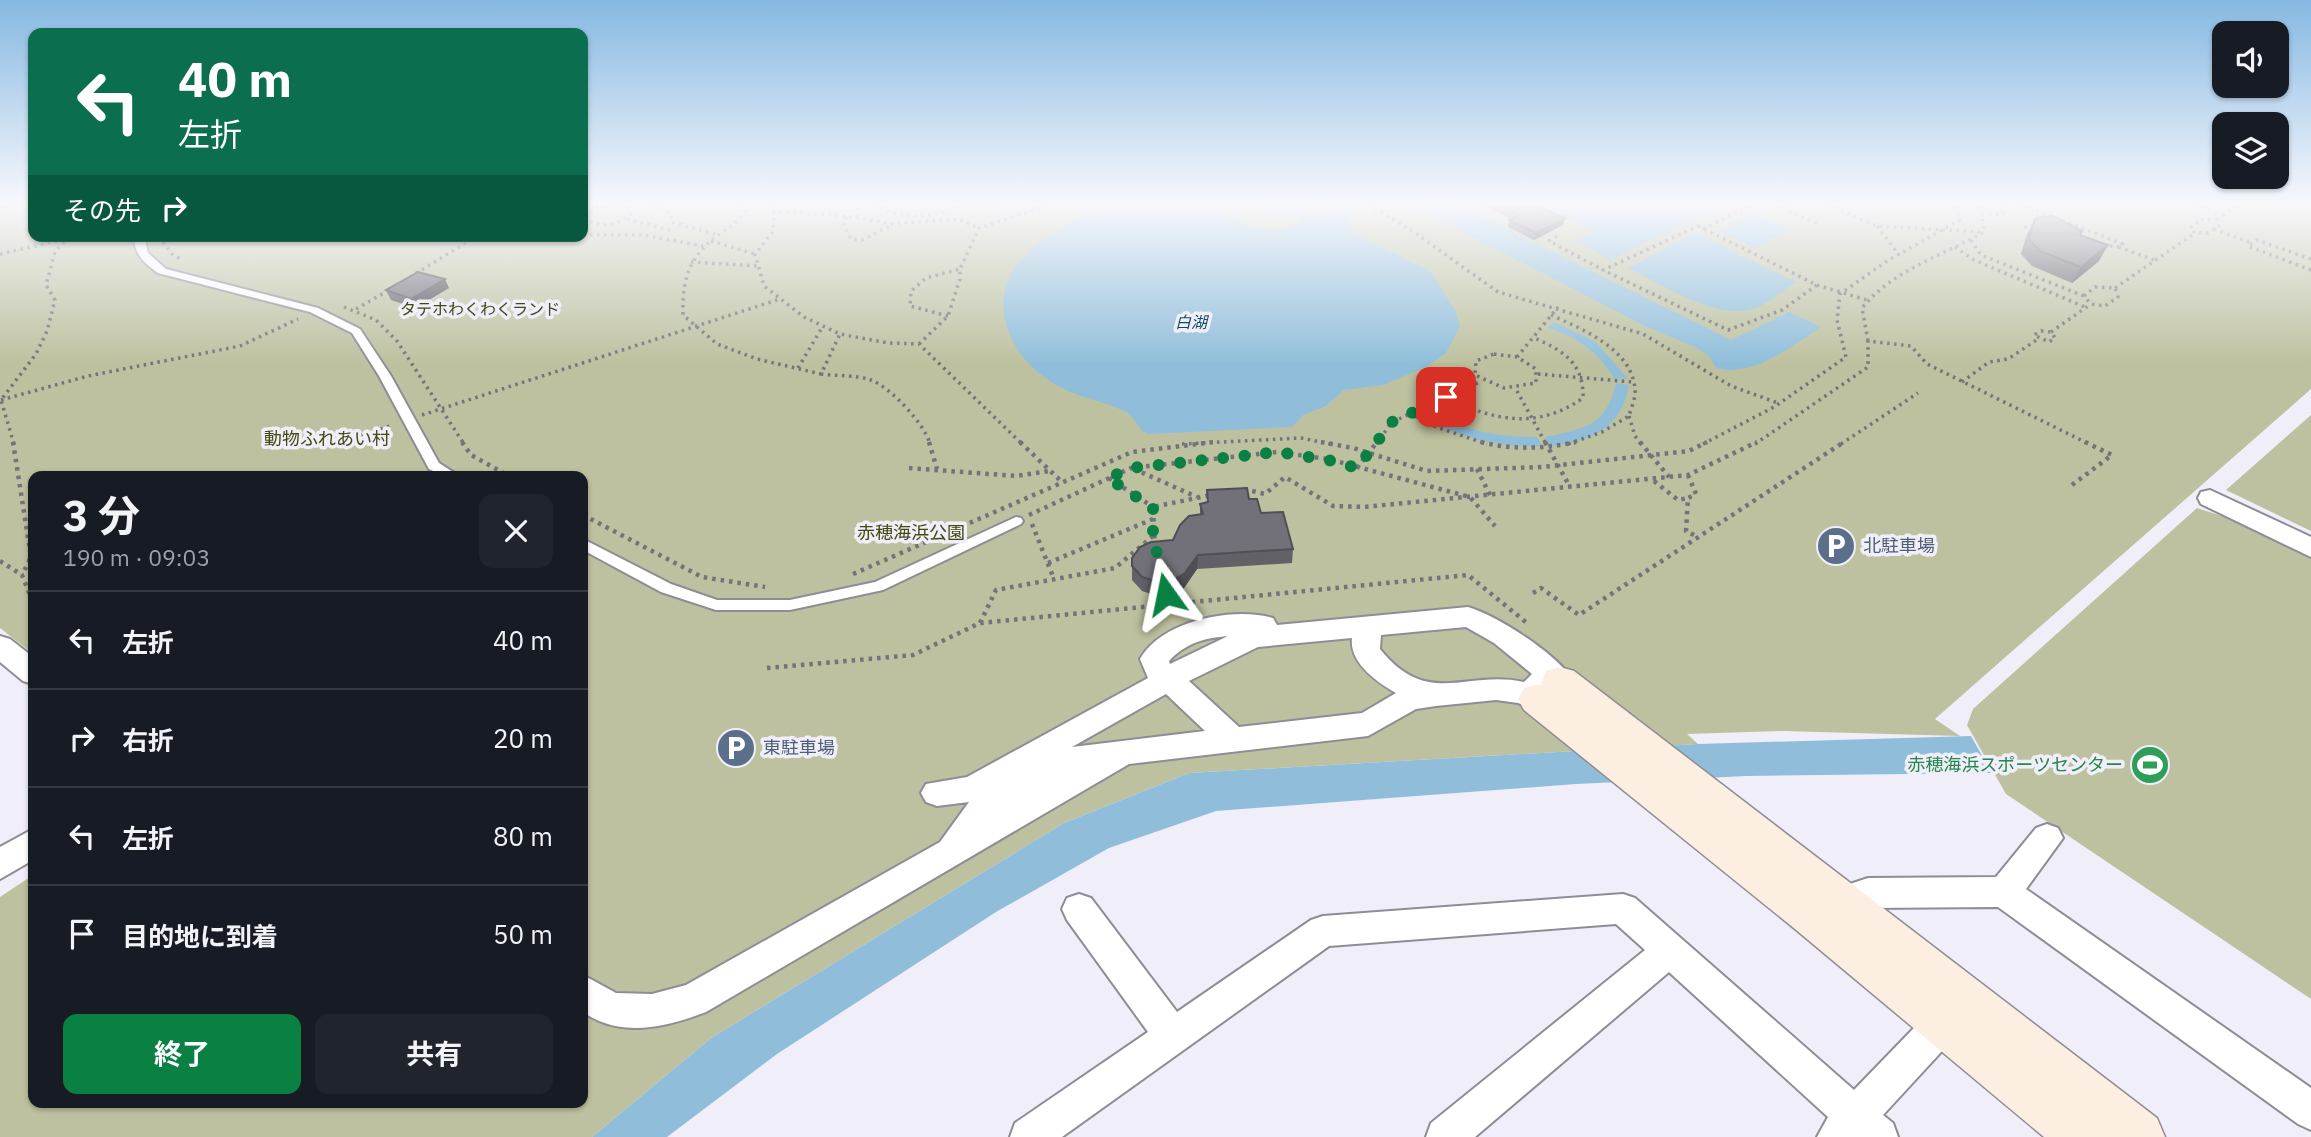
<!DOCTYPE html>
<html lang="ja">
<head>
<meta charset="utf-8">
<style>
	body { margin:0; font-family:"IBM Plex Sans","Noto Sans JP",sans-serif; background:#20242c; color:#f1f3f6; height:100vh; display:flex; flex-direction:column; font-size:26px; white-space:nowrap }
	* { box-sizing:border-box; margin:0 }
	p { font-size:23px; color:#9ea1a6 }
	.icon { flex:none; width:38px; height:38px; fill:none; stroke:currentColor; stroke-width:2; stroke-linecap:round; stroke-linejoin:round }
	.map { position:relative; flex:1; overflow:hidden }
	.side { position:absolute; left:28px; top:471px; width:560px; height:637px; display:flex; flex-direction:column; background:#171b24; border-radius:14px; box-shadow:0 2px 5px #0004 }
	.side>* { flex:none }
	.hud { position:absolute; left:28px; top:28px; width:560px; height:214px; border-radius:14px; box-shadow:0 2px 5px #0004; background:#0b6e4f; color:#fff; overflow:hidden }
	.controls { position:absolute; left:2212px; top:21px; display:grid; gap:14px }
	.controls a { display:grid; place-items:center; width:77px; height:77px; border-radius:14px; background:#171b24; box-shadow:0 2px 5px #0004; font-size:35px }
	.pin { position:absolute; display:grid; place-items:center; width:60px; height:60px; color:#fff; margin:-30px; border-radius:14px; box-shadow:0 4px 10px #0006 }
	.me { position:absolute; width:77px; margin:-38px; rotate:348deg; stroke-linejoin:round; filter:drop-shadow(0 0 5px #0008) }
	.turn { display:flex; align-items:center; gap:24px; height:147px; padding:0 35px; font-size:32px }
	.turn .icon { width:91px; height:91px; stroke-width:2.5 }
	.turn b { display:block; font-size:49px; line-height:60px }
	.then { display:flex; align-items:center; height:66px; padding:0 35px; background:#0003; gap:14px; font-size:26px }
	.round { display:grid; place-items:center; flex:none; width:74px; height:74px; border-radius:14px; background:#20242c }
	.summary { display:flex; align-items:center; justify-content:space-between; height:119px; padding:0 35px }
	h1 { font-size:42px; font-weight:700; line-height:52px }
	.button { display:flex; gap:14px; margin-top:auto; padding:14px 35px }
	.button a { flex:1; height:80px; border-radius:14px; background:#0b8043; color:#fff; font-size:28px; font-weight:700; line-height:80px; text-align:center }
	.button a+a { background:#20242c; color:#f1f3f6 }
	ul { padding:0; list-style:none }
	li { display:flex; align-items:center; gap:21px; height:98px; padding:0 35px; border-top:2px solid #363941 }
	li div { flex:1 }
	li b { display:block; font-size:26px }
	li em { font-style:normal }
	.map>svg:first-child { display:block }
</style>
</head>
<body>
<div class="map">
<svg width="2311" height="1137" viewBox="0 0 2311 1137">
	<rect width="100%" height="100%" fill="#f0eff9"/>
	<path fill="#bdc19f" d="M0,205h33v31h550v-31h1728v184l-376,330 25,17 -177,-5 -96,3 11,10 -509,29 -125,50 -353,215 -119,99h-592v-240l33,-22v227h550v-626h-550v178l-33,-26z
		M2311,415v116l-85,-41z
		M2197,508l71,23 43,21v447l-305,-205 -39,-69 6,-16z"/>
	<path fill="#90beda" d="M1112,205c13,0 98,-3 103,0 5,2 11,10 17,13 19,13 51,18 70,3 -13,-9 -30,-6 -42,-16h45l8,7 12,-7h34l-10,15v10l82,42 24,38 5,16 -14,27 -20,14 -43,18 -39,5 -18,16 -23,9 -11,12 -144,7c-12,-5 -12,-17 -22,-22 -25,-13 -56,-15 -79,-33 -22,-15 -36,-34 -42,-60 -14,-63 61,-94 107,-114z
		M1411,205h47l273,135 58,-28 32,15c-30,19 -67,51 -105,41l-7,-12 -14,-9 -50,-21z
		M1542,205h181l-113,55 -33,-20 16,-9z
		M1755,214l33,16 -34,18 -34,-17z
		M1695,233l101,49c-12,8 -27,21 -41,26 -36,14 -95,-24 -127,-40z
		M1554,322l42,20 32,37 -14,-1c-15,-25 -38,-42 -66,-50z
		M1616,383l13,2c-7,43 -39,57 -80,61l-4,-9c40,-9 61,-10 71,-54z
		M1425,409c35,21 71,28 112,28l5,9c-46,2 -86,-9 -125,-33z
		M1971,736l21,37 -245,3 -171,8 -360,27 -107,37 -113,64 -219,142 -110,83h-75l119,-99 353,-215 125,-50 509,-29z"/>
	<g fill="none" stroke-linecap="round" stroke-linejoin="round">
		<defs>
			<path id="lane" d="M134,236h10l4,17 18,16 152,39 42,21 31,47 48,87 20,13h-16l-14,-7 -50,-93 -27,-43 -42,-21 -152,-39c-14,-10 -24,-19 -24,-37z
				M1016,517l5,1 2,3 -2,3 -138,66 -93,20h-74l-55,-18 -78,-42v-11l88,45 46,16h73l85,-18z"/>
			<path id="street" d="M2210,490l101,47v20l-110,-53 -3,-6 3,-6z
				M1468,607c30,9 91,48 106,75l-4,8 -10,3 -8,-2 -4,16 -10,3 -20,-7 -22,-3 -60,6 -20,3 -48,27 -239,28 -423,248c-41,16 -86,26 -123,0v-37l33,18 36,1 34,-9 254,-143 29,-40 -32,4 -11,-4 -5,-9 5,-9 41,-7 181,-99 -8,-19c21,-38 93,-53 133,-41l4,7zM1466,627l28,16 38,31 -8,8c-58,-13 -96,27 -144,-33l1,-14zM1228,636l-58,28 -1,-3c17,-18 35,-23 59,-25zM1352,638c-3,25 25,44 44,55l-34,20 -123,14 -50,-46 69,-34zM1166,694l39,37 -133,16z
				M0,636l10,3 23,18v27l-10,-3 -23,-19z
				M2047,824l11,4 5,10 -37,51 285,199v42l-13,-6 -300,-217 -130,1 -36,12 -12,-4 -5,-11 5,-11 48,-16 128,-1 40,-49z
				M33,829v31l-33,19v-32z
				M1079,894l12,4 86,114 134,-92 12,-4 300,-22 12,4 219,192 86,-89 13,-5 13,5 5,12 -5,12 -83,90 10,8 5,14h-81l11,-20 -159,-145 -194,165h-49l5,-14 214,-173 -29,-26 -287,22 -267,191h-52l5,-14 133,-91 -81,-112 -5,-11 5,-11z"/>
			<path id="secondary" d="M1560,667l14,4 583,447 8,19h-121l-249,-208 -271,-219 -6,-11 6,-11 17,-4 5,-13z"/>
		</defs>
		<use href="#lane" stroke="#8e8d96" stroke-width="4"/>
		<use href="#street" stroke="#8e8d96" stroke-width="4"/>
		<use href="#secondary" stroke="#8e8d96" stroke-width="3"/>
		<path stroke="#737379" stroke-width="3.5" stroke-dasharray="2.5 4.5" stroke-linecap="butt" d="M612,205l-16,3 -9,8 1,4c15,8 31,5 43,-7l-4,-7 -6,-1
			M654,205l17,10v7l47,13
			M740,205l5,5c-6,11 -14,16 -24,23 -31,22 -39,44 -38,82l34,29 40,15 64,15 19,-40
			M768,205l6,6 83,6 34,7 67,-5 21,9
			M874,205c30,17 60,12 91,0
			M971,205h30
			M1368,205l40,23 90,64 145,42 88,52 47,17
			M1776,205l44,20
			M1828,205l49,21 107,6
			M2023,205l100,39 -4,3 35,13
			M2195,205l28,10
			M0,209l11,-4
			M774,211l-1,21 -18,22 9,32 40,31 36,17 48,9 31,1 103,100
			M1982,215l21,-1v-9
			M846,217l-3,6 8,16 11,1 30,-15
			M857,217l2,-12
			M627,219l46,12
			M2201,219l16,1 2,6 -11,7h-13l-5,-5z
			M2217,220l21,-15
			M1698,226l119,59 -35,25 -54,20 -125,-60z
			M1877,226l22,29
			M2024,227l11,-1
			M1703,229l47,-24
			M2214,229l38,14
			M583,235h60l60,11
			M162,236l-1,4 11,14 10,6
			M1557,236l-8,5 54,29
			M1971,240l10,15 103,41
			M711,241l44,13
			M2103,245l16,2
			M1955,247l19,13 111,47
			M0,254l79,-18
			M2311,259l-54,-19 -9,6 63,24
			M691,262l67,4
			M410,277l67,-41
			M1817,285l50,15
			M2095,287l20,1 3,9 -13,9 -14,-2 -7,-8z
			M2115,288l80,-55
			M344,307l32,13 21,21 67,103
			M356,309l35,-20
			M1551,315c31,14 81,34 84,74 1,9 -4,19 -6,27l-27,16 -34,12
			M948,316l-38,-10 1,-15 15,-13 34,-9
			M2041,331l10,1 4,6 -6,4 -15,-7z
			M2051,332l40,-28
			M1868,341l-6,-33c32,-39 80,-52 122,-76l-4,-27
			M919,344l29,-28 12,-37v-10l19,-41 70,-23
			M1494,354l23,3 19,12v14l-32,5 -29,-13 1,-14z
			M1517,357l41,-50
			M798,368l25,-42
			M821,374c15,2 36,1 50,6 19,7 54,44 59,64
			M1538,374l95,8
			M1962,382l27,-20 19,-3 30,-20
			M1517,391l29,53
			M1446,397c47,24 92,33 137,1 1,-36 -21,-48 -51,-61
			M1,400l87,-24 152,-30 58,-27
			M1409,413l27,14 51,17
			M422,415l358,-116
			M1629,416l6,20 6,8
			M347,440l46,-15
			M14,444l-13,-44 35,-46 11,-23 8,-31 -9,-15 9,-33 15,-16
			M1182,444l119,-6 29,6
			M1376,444l16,-22 90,-41
			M1703,444l71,-37 72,-50 -9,-37 3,-26 47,-33 73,-41 -2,-15
			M1755,444l113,-77v-26l43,5 16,18 162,80
			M1841,444l77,-51"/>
		<path stroke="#737379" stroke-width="4.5" stroke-dasharray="3.5 5" stroke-linecap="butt" d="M13,442l18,115 -9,18
			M462,442l9,13 38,21
			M929,442l8,27
			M1020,442l43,41
			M1321,442l32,6 74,23 115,-4 147,-16 18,-9
			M1481,442c31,8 63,7 95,0
			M1545,442l25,45
			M1640,442l29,35
			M909,468l107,8 34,-5
			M1357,468l20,-26
			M1134,469l63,28
			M1477,469l13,26
			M1688,475l8,19 -8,4 -2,33 12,6
			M1109,478l44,29
			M1654,481l24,19 10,-2
			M2072,485l40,-30 -27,-13
			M1244,489l21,5 20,-17 48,29 31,1 324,-32 69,-33
			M583,515l119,62 63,10
			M1029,515l102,-47 146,-16 51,7 142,38 25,29
			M1032,524l22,55
			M1155,547l-2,-40 58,-12
			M0,561l22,14 11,28
			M1048,563l105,-44
			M853,574l279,-122 82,-10
			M1533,593l8,-5 38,27 265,-173
			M980,623l16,-33 119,-22 38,-32
			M767,668l146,-13 67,-32 488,-48 59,48"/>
		<use href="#lane" fill="#fff" fill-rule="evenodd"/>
		<use href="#street" fill="#fff" fill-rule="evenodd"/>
		<use href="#secondary" fill="#fceee0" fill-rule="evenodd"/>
	</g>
	<path fill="#626168" d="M1484,205h52l29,13 -2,7 -29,15 -26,-13 1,-7 2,-1z
		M2035,219l45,16 19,26 -27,22 -40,-17 -11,-12 6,-20z
		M449,288l-34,20 -24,-8 -5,-10z
		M1207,490l42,9 44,50 -1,14 -95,6 -13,19 -13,6 -17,1 -12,-4 -10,-11v-22l41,-18 27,-25v-11l7,-2z"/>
	<path fill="#504f55" d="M1565,218l-2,7 -29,15 2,-7z
		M2108,245l-9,16 -27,22 9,-16z
		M445,279l4,9 -34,20 -4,-9z
		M1198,555l-1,14 -13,19 -13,6v-13z"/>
	<path fill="#727179" stroke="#504f55" stroke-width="2" d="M1499,205h37l29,13 -29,15 -27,-13 10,-5z
		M2053,216l29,15 -2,4 28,10 -27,22 -41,-16 -11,-12 6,-20 5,-2z
		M418,272l27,7 -34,20 -25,-9z
		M1247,488l2,11h8l4,14 22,-1 10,37 -95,6 -14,19 -13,7h-17l-12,-4 -10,-11v-8l8,-11 11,-5 22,-2 7,-15 9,-9 14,-2 -3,-10 8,-2 -1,-12z"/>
	<linearGradient id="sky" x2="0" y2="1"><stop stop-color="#85b8e2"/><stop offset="0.56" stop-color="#f8f8fc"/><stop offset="1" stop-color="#f8f8fc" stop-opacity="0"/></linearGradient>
	<rect width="2311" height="364" fill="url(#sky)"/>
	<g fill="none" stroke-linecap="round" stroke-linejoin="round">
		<path stroke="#0b8043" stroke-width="12" stroke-dasharray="0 21.6" d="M1166,594l-13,-58v-28l-45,-30 23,-10 147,-16 50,8 29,8 35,-46 54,-25"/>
	</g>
	<defs>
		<symbol id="parking-disc" viewBox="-11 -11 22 22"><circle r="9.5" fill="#5c6f8a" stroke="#f0eff9"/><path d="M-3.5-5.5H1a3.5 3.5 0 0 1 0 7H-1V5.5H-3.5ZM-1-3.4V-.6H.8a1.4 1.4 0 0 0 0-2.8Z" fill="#fff"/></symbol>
		<symbol id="stadium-disc" viewBox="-11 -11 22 22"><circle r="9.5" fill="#2e9e5b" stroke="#f0eff9"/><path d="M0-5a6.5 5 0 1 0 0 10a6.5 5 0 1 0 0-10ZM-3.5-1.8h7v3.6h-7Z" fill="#fff"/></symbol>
	</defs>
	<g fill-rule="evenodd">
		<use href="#parking-disc" x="1814" y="524" width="44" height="44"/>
		<use href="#parking-disc" x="714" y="726" width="44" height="44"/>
		<use href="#stadium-disc" x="2128" y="743" width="44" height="44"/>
	</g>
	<g text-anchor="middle" stroke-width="7" stroke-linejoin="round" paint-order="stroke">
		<g font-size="16" fill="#434710" stroke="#f0eff9">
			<text x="480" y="315">タテホわくわくランド</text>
		</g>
		<g font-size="16" font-style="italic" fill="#0f4a66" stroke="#f0eff9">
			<text x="1191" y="328">白湖</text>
		</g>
		<g font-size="18" fill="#434710" stroke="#f0eff9">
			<text x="327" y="445">動物ふれあい村</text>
			<text x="911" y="539">赤穂海浜公園</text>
		</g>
		<g font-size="18" fill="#4e5e75" stroke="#f0eff9" text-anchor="start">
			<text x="1863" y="552">北駐車場</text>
			<text x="763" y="754">東駐車場</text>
		</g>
		<g font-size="18" fill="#27864d" stroke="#f0eff9" text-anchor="end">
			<text x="2123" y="771">赤穂海浜スポーツセンター</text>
		</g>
	</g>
</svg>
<div class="controls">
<a><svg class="icon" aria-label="sound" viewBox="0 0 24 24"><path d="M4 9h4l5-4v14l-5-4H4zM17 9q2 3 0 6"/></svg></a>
<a><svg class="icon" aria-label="layers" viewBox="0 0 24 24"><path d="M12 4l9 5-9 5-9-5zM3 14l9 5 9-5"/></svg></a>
</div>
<div class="pin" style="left:1446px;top:397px;background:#d93025"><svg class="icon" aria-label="arrive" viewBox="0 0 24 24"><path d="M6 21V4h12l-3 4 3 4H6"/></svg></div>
<svg class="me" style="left:1166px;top:594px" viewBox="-20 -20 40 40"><path d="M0-17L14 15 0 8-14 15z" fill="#0b8043" stroke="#fff" stroke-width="4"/></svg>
<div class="hud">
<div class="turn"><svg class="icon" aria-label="left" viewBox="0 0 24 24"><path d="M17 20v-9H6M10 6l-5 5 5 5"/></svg><div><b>40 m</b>左折</div></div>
<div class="then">その先<svg class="icon" aria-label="right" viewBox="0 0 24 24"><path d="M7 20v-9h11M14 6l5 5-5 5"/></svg></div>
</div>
<section class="side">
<div class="summary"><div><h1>3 分</h1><p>190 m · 09:03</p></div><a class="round"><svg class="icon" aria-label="close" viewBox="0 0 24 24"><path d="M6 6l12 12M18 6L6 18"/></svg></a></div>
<ul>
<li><svg class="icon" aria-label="left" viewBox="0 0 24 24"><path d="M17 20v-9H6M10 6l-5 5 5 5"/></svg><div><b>左折</b></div><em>40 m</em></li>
<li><svg class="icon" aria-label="right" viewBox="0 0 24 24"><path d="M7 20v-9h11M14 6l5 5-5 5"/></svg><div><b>右折</b></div><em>20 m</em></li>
<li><svg class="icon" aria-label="left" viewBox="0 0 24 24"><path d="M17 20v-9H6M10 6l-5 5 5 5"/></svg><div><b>左折</b></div><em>80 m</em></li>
<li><svg class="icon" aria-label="arrive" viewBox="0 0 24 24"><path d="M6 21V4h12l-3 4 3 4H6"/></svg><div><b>目的地に到着</b></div><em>50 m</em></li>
</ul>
<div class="button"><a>終了</a><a>共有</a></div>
</section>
</div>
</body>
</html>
